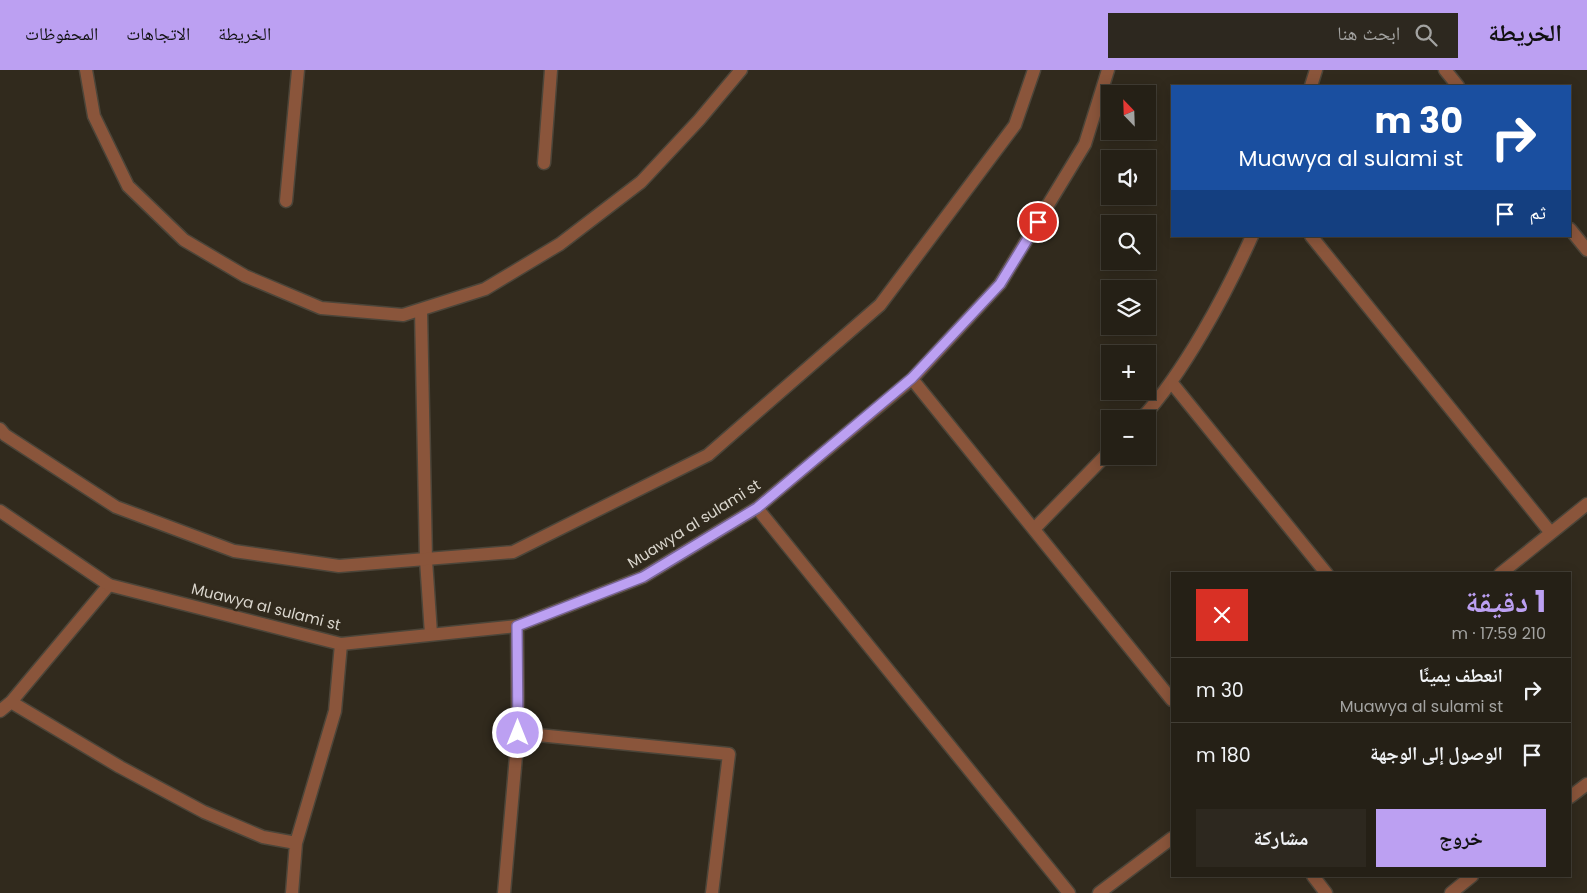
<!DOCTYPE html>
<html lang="ar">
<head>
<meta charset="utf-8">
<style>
	body { margin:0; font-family:Poppins,"Noto Naskh Arabic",sans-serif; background:#2d281f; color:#f1f3f6; direction:rtl; height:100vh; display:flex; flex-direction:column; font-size:19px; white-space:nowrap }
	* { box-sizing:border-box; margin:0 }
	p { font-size:16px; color:#a3a3a1 }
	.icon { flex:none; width:28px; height:28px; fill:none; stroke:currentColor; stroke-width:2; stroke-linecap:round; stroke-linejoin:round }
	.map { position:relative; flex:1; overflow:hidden; direction:ltr }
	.side { position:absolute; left:1171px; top:502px; width:400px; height:305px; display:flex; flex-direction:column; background:#252016; border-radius:0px; box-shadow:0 2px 12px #0003,0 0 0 1px #423e35; direction:rtl }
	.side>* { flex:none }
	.top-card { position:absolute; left:1171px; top:15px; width:400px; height:152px; border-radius:0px; box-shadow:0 2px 12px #0003,0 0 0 1px #423e35; direction:rtl; background:#1a4fa0; color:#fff; overflow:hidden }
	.needle { width:32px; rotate:337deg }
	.controls { position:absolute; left:1101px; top:15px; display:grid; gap:10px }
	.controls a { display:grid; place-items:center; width:55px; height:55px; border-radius:0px; background:#252016; box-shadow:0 2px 12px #0003,0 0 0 1px #423e35; font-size:25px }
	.pin { position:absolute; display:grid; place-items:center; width:42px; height:42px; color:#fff; margin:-21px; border:2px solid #fff; border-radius:50%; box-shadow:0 1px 5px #0007 }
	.me { position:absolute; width:55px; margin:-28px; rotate:0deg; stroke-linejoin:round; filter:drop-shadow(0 0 4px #0008) }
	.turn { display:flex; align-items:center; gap:18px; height:105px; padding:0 25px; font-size:22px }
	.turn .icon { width:65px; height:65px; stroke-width:2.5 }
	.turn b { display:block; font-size:35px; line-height:42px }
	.then { display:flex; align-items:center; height:48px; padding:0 25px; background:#0003; gap:10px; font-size:19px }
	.round { display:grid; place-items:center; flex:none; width:52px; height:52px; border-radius:0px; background:#2d281f }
	.head { display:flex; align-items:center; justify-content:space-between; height:85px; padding:0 25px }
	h1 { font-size:30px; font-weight:700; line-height:38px; color:#bca0f2 }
	.cta { display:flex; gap:10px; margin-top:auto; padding:10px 25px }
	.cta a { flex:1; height:58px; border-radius:0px; background:#bca0f2; color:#111; font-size:20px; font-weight:700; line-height:58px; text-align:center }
	.cta a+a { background:#2d281f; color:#f1f3f6 }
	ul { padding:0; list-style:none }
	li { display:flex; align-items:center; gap:15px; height:65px; padding:0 25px; border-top:1px solid #423e35 }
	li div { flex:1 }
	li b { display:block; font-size:19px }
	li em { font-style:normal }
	header { display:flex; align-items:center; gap:30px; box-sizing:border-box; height:70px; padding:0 25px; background:#bca0f2; color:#111 }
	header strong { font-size:24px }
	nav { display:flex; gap:28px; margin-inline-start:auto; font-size:18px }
	.search { width:350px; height:45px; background:#2d281f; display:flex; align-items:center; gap:12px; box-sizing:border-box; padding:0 18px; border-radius:0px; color:#a3a3a1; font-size:19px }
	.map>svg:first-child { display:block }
</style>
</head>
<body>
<header>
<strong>الخريطة</strong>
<div class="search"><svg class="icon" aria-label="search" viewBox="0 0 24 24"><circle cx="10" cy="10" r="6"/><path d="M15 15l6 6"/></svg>ابحث هنا</div>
<nav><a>الخريطة</a><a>الاتجاهات</a><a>المحفوظات</a></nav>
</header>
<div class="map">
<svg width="1587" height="823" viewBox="0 0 1587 823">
	<rect width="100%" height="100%" fill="#312a1d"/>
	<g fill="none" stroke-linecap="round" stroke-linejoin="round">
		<defs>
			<path id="minor" d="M86,0l8,46 34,70 56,54 61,36 76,32 82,7 82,-26 75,-45 81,-62 58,-62 42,-50
				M1445,0l13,16
				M1311,16l5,-16
				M544,93l7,-93
				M286,131l12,-131
				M1570,159l17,21
				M1311,166l240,297
				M421,240l5,250 5,74
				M912,309l260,321
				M1171,312l156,192
				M1141,349c43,-46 85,-125 111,-183
				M757,438l312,385
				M1035,458l75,-77
				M1500,504l87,-70
				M11,632l98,-117
				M0,641l11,-9 109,65 84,45 59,25 33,6 -4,50
				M518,663l211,21 -17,139
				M1570,727l17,-13
				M296,773l39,-132 6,-67
				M1313,806l13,17
				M504,823l14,-160 -1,-107
				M1099,823l73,-55
				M1451,823l21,-17"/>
			<path id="tertiary" d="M0,359l5,6 111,72 118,44 105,15 174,-14 195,-97 172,-150 135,-180 19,-55
				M0,441l109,74 232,59 176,-18 126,-49 114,-69 155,-129 88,-95 85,-140 23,-74"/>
		</defs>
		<use href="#minor" stroke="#4c4539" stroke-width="15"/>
		<use href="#tertiary" stroke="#4c4539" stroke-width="15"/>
		<use href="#minor" stroke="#8a553b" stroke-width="12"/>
		<use href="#tertiary" stroke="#8a553b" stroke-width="12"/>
	</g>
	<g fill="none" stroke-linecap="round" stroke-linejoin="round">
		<defs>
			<path id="route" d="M518,663l-1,-107 126,-49 114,-69 155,-130 88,-94 38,-62"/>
		</defs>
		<use href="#route" stroke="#7a689d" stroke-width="12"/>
		<use href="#route" stroke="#bca0f2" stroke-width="9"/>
	</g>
	<g text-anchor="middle" stroke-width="5" stroke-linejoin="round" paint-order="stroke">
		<g font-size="15" fill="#d9d5cc" stroke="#312a1d">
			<text transform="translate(694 454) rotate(-32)" y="5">Muawya al sulami st</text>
			<text transform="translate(266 537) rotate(14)" y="5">Muawya al sulami st</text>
		</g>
	</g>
</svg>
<div class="controls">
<a><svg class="needle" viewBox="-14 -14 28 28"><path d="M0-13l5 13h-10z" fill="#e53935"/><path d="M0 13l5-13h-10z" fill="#a3a3a1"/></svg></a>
<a><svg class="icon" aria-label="sound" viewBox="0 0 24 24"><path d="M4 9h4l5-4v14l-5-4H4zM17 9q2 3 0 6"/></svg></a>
<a><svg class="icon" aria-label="search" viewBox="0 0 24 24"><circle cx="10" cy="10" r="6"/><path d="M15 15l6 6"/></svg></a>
<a><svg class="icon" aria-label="layers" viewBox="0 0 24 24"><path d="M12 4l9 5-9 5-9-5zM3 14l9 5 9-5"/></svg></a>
<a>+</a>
<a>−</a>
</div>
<div class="pin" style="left:1038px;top:152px;background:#d93025"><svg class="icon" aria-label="arrive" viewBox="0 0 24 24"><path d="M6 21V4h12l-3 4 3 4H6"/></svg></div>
<svg class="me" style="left:518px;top:663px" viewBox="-20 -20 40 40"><circle r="17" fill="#bca0f2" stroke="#fff" stroke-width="3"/><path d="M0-11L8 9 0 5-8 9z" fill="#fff"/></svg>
<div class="top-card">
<div class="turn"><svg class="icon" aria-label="right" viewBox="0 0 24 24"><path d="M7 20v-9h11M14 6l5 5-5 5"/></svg><div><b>30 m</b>Muawya al sulami st</div></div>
<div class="then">ثم<svg class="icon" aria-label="arrive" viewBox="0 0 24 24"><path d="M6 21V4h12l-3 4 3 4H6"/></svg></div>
</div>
<section class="side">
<div class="head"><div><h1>1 دقيقة</h1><p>210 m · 17:59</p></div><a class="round" style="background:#d93025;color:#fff"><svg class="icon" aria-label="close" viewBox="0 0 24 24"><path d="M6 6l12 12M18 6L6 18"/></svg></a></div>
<ul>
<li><svg class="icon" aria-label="right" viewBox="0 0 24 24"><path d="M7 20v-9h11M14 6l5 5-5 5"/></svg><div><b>انعطف يمينًا</b><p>Muawya al sulami st</p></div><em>30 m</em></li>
<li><svg class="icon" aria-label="arrive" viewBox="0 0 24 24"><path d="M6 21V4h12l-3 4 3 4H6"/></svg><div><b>الوصول إلى الوجهة</b></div><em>180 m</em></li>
</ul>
<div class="cta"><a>خروج</a><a>مشاركة</a></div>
</section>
</div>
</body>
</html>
